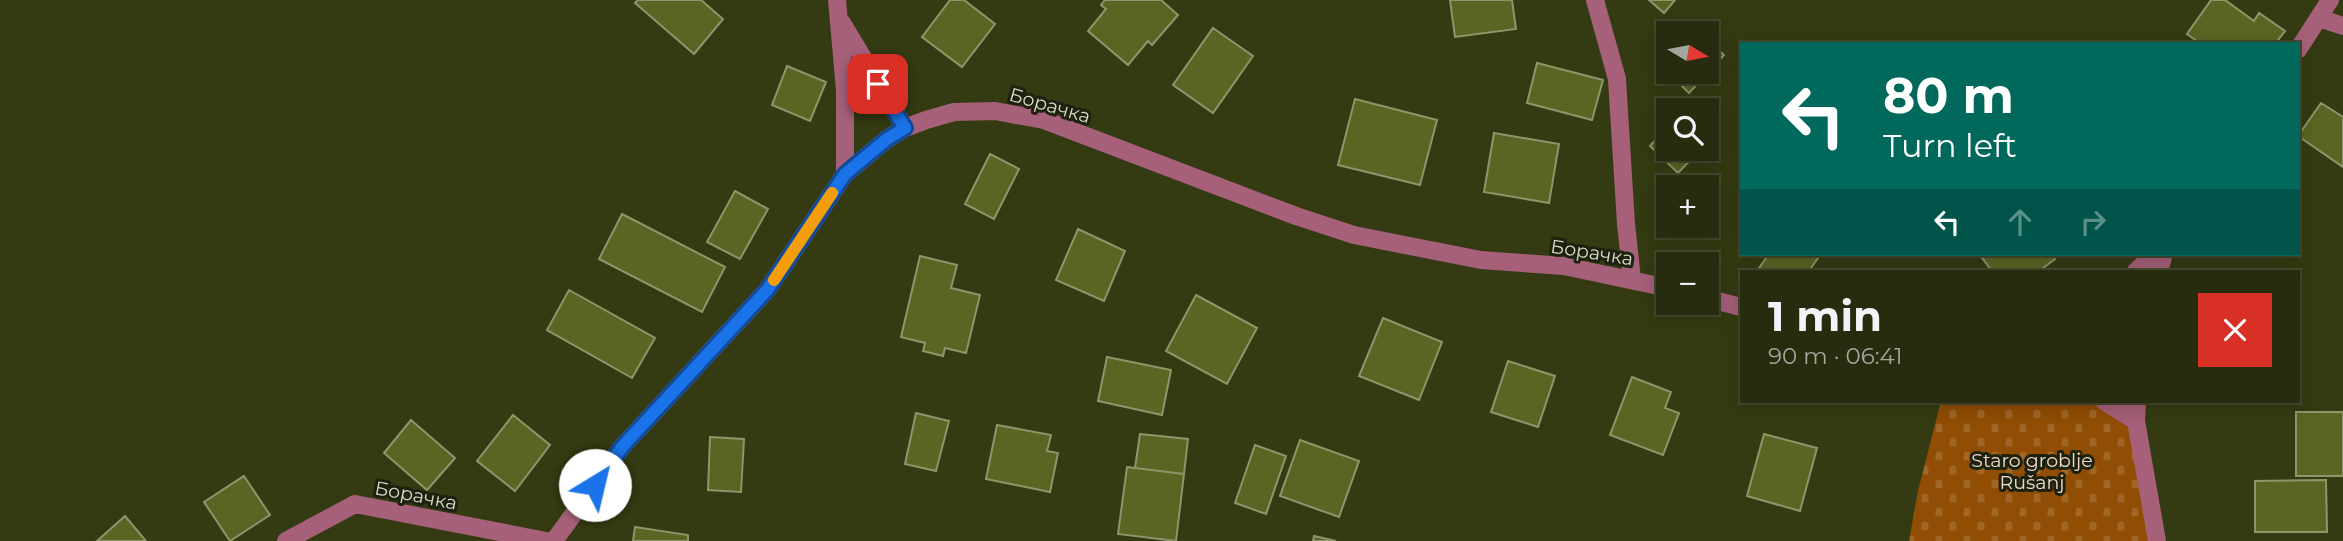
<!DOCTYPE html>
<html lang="en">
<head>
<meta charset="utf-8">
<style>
	body { margin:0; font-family:Montserrat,sans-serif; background:#2f3417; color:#f1f3f6; height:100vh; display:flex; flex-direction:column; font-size:26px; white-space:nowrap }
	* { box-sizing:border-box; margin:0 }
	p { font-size:23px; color:#a4a79e }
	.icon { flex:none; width:38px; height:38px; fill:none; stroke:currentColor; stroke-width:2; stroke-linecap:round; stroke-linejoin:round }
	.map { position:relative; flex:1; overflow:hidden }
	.sheet { position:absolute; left:1740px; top:270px; width:560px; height:133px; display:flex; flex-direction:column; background:#272c0e; border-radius:0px; box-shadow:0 4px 18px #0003,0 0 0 2px #43482e }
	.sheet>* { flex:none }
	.banner { position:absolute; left:1740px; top:42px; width:560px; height:214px; border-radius:0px; box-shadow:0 4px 18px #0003,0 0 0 2px #43482e; background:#00695c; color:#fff; overflow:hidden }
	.needle { width:46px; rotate:100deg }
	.buttons { position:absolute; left:1656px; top:21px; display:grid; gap:14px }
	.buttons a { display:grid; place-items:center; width:63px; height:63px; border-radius:0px; background:#272c0e; box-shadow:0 4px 18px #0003,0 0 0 2px #43482e; font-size:35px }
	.pin { position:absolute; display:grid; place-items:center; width:60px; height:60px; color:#fff; margin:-30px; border-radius:14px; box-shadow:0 4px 10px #0006 }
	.me { position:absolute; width:77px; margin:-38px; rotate:36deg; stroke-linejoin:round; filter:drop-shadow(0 0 5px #0008) }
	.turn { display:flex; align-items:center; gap:24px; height:147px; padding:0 28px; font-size:32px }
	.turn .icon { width:91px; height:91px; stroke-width:2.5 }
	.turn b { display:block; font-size:49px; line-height:60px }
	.lanes { display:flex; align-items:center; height:66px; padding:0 28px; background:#0003; justify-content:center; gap:35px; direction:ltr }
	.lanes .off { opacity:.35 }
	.round { display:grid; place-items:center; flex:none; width:74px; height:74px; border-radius:0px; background:#2f3417 }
	.headline { display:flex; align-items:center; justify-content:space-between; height:119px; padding:0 28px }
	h1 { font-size:42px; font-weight:700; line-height:52px }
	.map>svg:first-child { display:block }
</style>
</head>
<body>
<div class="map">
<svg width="2343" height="541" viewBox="0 0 2343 541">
	<defs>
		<pattern id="cemetery-stones" width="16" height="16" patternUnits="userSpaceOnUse" patternTransform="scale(1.75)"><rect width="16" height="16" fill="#904d03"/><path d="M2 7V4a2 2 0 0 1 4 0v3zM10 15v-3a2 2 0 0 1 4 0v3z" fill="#9f6626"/></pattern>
	</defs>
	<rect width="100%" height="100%" fill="#343b12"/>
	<path fill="url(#cemetery-stones)" d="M1941,401h163l32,20 19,120h-246l9,-50z"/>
	<path fill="#5a6523" stroke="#8d966b" stroke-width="2" d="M638,0h63l22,19 -29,35 -59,-51z
		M950,0h14l31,24 -33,43 -40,-30z
		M1105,0h56l17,15 -26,30 -4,-4 -20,24 -40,-34 18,-22 -5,-4z
		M1450,0h62l4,29 -61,8z
		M1649,0h26l-11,13z
		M2211,0h14l29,21 5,-8 26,18 -10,13h-74l-14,-10z
		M1693,26l8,7h-15z
		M1213,28l40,28 -40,57 -40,-28z
		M1706,39l18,16 -35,38 -31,-30 10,-11v20h38z
		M1537,63l66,17 -11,40 -65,-17z
		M787,66l39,16 -16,39 -38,-16z
		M1355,99l82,21 -17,65 -82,-20z
		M2321,103l22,14v50l-45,-31z
		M1668,126v23h33l-23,24 -28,-27z
		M1494,133l65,11 -10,59 -65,-11z
		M990,154l29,15 -25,50 -29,-15z
		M735,191l33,18 -28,50 -33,-17z
		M622,214l103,53 -23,45 -103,-53z
		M1078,229l47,22 -21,50 -48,-21z
		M1769,254h48l3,1 -11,16h-52z
		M1979,254h72l4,5 -16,12h-47z
		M920,256l37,9 -6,23 29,7 -14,58 -21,-5 -2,8 -20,-5 2,-8 -24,-6z
		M569,290l86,48 -23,40 -85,-48z
		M1196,295l61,33 -30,56 -61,-33z
		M1383,318l59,24 -23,58 -60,-24z
		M1107,357l64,13 -9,45 -64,-14z
		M1508,361l47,15 -17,51 -47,-15z
		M1632,377l39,15 -6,16 14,5 -16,42 -53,-20z
		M2296,412h47v64h-47z
		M916,413l33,8 -13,50 -31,-7z
		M513,415l37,30 -35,46 -38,-30z
		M411,420l44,38 -28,32 -43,-37z
		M997,425l54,10 -4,16 11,2 -8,39 -64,-13z
		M1140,434l48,5 -4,35 -49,-6z
		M1764,434l53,14 -17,63 -53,-15z
		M710,437l34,2 -3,53 -33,-2z
		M1300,440l59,21 -20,56 -59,-21z
		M1255,445l31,11 -20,58 -31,-11z
		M1127,467l57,7 -8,67 -58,-7z
		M244,476l26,39 -40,26 -26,-39z
		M2326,480l1,52h-72v-51z
		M125,516l21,25h-49z
		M635,527l53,8v6h-55z
		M1314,536l22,5h-23z"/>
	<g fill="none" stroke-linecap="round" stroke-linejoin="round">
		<path stroke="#a66079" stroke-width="18" d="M837,0l8,90v84
			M1595,0l22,79 9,145 6,55
			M2319,18l24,8
			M842,23l63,105
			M2298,50l32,-50
			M2136,271l19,-17
			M2159,271l5,-17
			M1706,298l35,9
			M2104,401l32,20
			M2137,401l-1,20 21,120
			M286,541l69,-37 191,37
			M554,541l68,-94 146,-158 77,-115 42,-35 18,-11 21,-8 28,-8 41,-1 49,9 252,96 58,19 127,25 83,6 104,22"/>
	</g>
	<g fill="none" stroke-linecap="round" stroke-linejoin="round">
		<defs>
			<path id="route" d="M595,485l27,-38 146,-158 77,-115 42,-35 18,-11 -27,-44"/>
		</defs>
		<use href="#route" stroke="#114b97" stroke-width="18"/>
		<use href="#route" stroke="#1a73e8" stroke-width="12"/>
		<path stroke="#f59e0b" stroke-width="12" d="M774,280l58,-87"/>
	</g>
	<g text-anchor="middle" stroke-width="6" stroke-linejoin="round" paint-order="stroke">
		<g font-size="19" fill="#d6dcc5" stroke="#1d210f">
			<text transform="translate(1050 105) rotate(16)" y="7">Борачка</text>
			<text transform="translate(1592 252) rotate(9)" y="7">Борачка</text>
			<text transform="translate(416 495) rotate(11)" y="7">Борачка</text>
		</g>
		<g font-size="19" fill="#f1d9c7" stroke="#1d210f">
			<text x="2032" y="467">Staro groblje<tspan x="2032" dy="22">Rušanj</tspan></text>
		</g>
	</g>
</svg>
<div class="buttons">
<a><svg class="needle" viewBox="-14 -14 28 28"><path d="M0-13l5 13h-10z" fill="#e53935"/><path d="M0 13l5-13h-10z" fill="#a4a79e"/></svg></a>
<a><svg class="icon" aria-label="search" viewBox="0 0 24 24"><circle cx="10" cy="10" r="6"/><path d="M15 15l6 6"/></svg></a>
<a>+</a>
<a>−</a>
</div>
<div class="pin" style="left:878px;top:84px;background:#d93025"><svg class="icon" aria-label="arrive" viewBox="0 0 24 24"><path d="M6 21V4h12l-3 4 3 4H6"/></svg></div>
<svg class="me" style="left:595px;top:485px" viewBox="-20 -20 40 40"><circle r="19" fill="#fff"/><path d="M0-13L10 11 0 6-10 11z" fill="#1a73e8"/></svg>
<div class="banner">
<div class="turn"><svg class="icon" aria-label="left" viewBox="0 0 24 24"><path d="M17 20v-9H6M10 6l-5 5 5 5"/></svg><div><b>80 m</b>Turn left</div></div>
<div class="lanes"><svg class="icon" aria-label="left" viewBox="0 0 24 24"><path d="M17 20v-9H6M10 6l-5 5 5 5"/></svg><svg class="icon off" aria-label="ahead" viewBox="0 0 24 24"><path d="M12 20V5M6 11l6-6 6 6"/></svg><svg class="icon off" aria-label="right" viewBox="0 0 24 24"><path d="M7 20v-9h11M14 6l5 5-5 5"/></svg></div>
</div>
<section class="sheet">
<div class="headline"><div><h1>1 min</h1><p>90 m · 06:41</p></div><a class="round" style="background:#d93025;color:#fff"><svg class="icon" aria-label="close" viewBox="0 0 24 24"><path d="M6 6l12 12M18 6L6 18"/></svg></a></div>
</section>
</div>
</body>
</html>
